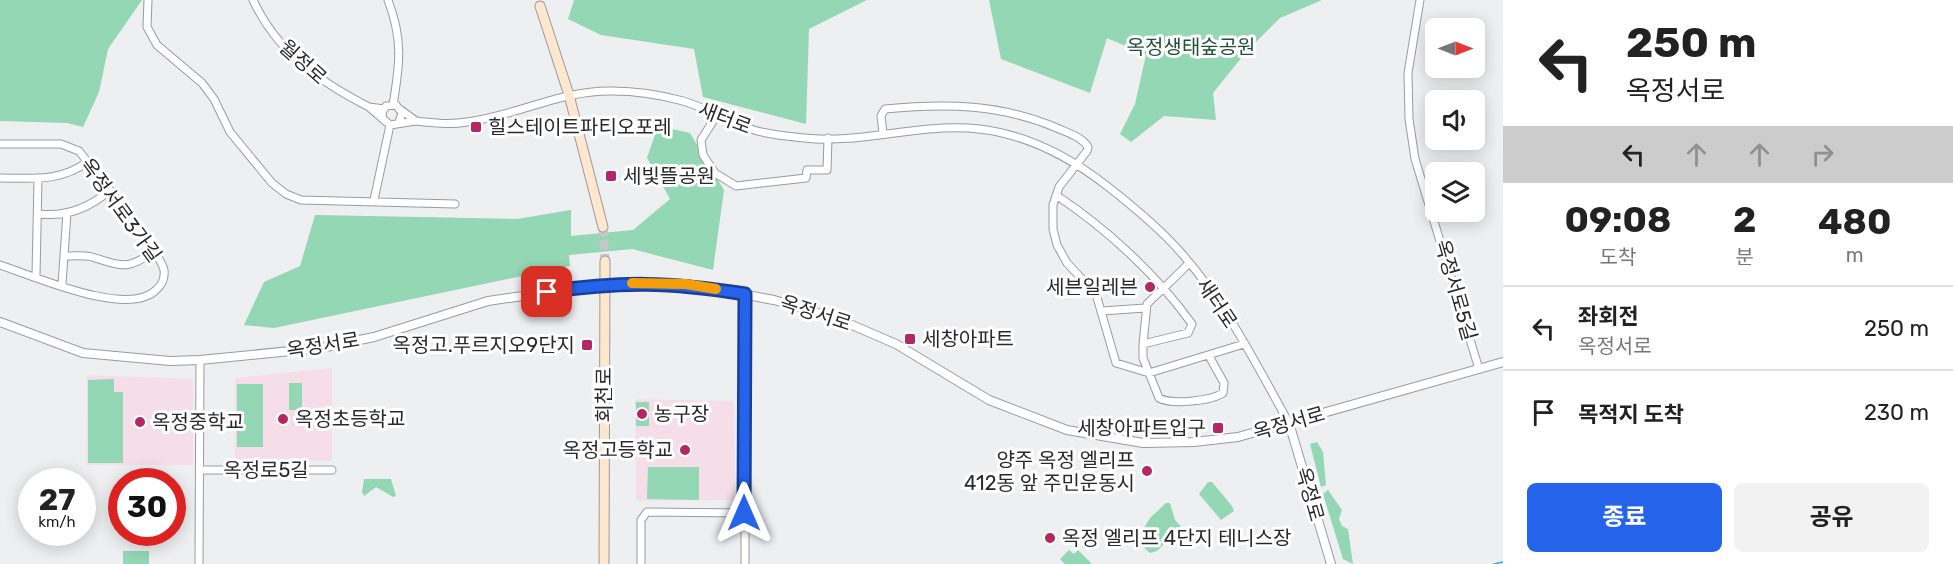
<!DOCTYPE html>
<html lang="ko">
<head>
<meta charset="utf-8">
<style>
	body { margin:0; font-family:Rubik,"Noto Sans KR",sans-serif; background:#f2f2f2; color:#222; height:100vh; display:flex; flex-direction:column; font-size:22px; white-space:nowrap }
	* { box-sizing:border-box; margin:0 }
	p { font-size:20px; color:#767676 }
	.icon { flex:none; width:33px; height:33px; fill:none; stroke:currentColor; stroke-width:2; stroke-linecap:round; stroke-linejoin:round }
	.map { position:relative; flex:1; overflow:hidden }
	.sheet { display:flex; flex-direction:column; background:#fff; width:450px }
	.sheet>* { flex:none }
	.top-card { background:#fff; color:#222; overflow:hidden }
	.needle { width:39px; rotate:90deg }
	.controls { position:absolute; left:1425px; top:18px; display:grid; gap:12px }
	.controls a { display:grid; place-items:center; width:60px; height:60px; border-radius:9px; background:#fff; box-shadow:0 3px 15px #0003; font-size:30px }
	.speed { position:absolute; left:18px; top:468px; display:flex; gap:12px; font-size:30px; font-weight:700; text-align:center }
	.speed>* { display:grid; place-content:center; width:78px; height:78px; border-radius:50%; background:#fff; box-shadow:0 3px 15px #0003; line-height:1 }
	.speed small { font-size:15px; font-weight:400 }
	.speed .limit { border:9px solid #d22; background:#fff; color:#111 }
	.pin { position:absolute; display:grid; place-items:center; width:51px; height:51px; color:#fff; margin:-26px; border-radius:12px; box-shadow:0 3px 9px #0006 }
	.me { position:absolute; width:66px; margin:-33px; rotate:0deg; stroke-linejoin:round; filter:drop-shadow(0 0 4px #0008) }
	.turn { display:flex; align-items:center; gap:21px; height:126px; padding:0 24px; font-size:27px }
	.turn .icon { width:78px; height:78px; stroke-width:2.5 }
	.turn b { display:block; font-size:42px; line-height:51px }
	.lanes { display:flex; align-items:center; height:57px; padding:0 24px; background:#0003; justify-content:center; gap:30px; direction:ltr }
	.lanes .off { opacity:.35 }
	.eta { display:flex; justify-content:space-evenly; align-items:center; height:102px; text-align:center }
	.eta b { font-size:36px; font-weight:700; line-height:42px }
	.primary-button { display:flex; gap:12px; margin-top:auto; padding:12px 24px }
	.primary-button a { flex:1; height:69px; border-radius:9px; background:#2563eb; color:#fff; font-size:24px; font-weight:700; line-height:69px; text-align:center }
	.primary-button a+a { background:#f2f2f2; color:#222 }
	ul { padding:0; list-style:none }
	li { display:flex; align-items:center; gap:18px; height:84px; padding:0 24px; border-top:2px solid #e0e0e0 }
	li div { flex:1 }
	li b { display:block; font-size:22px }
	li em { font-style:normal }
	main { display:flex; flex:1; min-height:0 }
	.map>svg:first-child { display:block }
</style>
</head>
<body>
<main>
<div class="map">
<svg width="1503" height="564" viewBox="0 0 1503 564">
	<rect width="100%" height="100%" fill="#eeeff1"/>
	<path fill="#f6dee9" d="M332,368v93l-97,-1v-82z
		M87,375l106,4v86h-107z
		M635,399l99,2 1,99 -99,1z"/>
	<path fill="#93d7b4" d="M0,0h142l-34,49 -9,43 -16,35 -16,-4 -67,-2z
		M574,0h293l-58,29 -3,95 -103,-27 -9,-48 -93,-14 -33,-16z
		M989,0h333l-42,18 -34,34 -33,41 3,27 -52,-4 -33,26 -11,-8 15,-30 11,-49 -39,-17 -17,55 -89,-34z
		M658,126l32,7 34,57 -11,80 -81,-21 -63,6 1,11 -296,62 -30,-3 20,-43 36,-16 15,-51 202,4 54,-9v26l62,-6 37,-31 -23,-41z
		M114,379v13h9v71h-35v-83z
		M289,383h13v27h-13z
		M237,384h26v63h-26z
		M636,402h13v24h-13z
		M1317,442l6,10 3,33 -5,2 -11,-43z
		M648,467h51v33l-52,-1z
		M364,479h27l5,17 -3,1 -17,-10 -12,9 -2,-4z
		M1208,482h4l20,24 2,5 -13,9 -22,-26z
		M1328,490l14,20 -3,9 3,7 6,3 5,35 -10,-5 -20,-65z
		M1166,503h4l5,17 16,18h-21l-13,13 -7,2 -7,-6 -2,-14 9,-15z
		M1069,550l5,4 4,-4 14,14h-27l-5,-5z
		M123,551h26v13h-26z"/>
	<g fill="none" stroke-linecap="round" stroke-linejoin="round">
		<path stroke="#1cb3dc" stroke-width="1.5" d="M1494,564l9,-2"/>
		<path stroke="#c7c7c9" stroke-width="9" stroke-dasharray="9 4.5" stroke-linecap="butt" d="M603,227l2,34"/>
		<defs>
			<path id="minor" d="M148,0l-1,27 10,18 45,38 12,16 16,33 42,51 14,11 15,6 154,4
				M253,0c24,52 67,82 116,107
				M388,0c15,40 12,63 5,105
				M1420,0l-12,73 1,46 6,40 64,210
				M717,115l-16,25 2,15 12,18 21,13 70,-8 1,-8h20l1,-32
				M383,119l-14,-12 15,2
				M416,121c17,2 34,4 51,1 49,-6 94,-32 145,-31 23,0 49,4 71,10 24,7 46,22 71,29 16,5 34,6 50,8 54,6 109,-13 164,-10 52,3 98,26 139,58 27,21 54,43 76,69 44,50 74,111 106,168
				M399,122l3,-9 -6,-8 -10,1 -4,6 1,7 7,6 26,-4 -15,-11
				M883,133l-2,-17 4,-7c61,-6 116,-5 172,19 11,5 25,9 31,19l-1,4 -28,36 -6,18v24l4,16 10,18 29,31 20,69 33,10 95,-29
				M0,144h61l18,7c17,22 80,98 85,119 1,8 -2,15 -8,20 -28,28 -122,-14 -156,-25
				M0,178c32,0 61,4 87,-16
				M1056,195c51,34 100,79 136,129l-4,9 -45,11 4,-40c14,-14 29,-27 42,-41
				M374,200l16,-75
				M39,214c26,3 50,-6 70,-23
				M64,256c9,0 20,-1 28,1 30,9 35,14 62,-6
				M36,276l2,-98
				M62,284l5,-71
				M1102,311l43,-3
				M1143,344v14l16,40c12,7 52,3 64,-5l1,-10 -15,-27
				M200,470h132
				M199,564l1,-204
				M641,564v-44l6,-8 97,1
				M745,564v-270"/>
			<path id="tertiary" d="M0,322l83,31 87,8 30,-1 121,-12 53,-11 114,-36 117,-17h81l88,16 64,19 58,25 93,56 78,30 76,13 51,-1 44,-5 265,-75
				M1289,423l42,141"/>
			<path id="secondary" d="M540,6l29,89 34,132
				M604,564l1,-303"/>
		</defs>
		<use href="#minor" stroke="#9b9b9d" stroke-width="9"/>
		<use href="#tertiary" stroke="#9b9b9d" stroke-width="10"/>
		<use href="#secondary" stroke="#9b9b9d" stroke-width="11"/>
		<use href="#minor" stroke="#fff" stroke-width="7"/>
		<use href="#tertiary" stroke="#fff" stroke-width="8"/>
		<use href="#secondary" stroke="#fde7ce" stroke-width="9"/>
	</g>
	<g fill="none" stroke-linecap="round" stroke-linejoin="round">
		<defs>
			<path id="route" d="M547,292c75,-11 123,-10 198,2l-1,219"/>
		</defs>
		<use href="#route" stroke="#184099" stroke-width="15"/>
		<use href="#route" stroke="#2563eb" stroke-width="10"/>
		<path stroke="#f59e0b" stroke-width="10" d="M632,283l54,1 30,5"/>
	</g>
	<g fill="#b22764" stroke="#fff" stroke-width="2">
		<rect x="470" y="121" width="12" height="12" rx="3"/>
		<rect x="605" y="170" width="12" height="12" rx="3"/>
		<circle cx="1150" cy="287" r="6"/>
		<rect x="904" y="333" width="12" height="12" rx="3"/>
		<rect x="581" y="339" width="12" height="12" rx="3"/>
		<circle cx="642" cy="414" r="6"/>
		<circle cx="283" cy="419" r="6"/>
		<circle cx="140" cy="422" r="6"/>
		<rect x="1212" y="422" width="12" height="12" rx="3"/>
		<circle cx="685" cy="450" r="6"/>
		<circle cx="1147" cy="471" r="6"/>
		<circle cx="1050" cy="538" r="6"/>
	</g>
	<g text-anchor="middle" stroke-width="6" stroke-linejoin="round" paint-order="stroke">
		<g font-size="20" fill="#214f3a" stroke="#fff">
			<text x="1191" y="54">옥정생태숲공원</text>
		</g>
		<g font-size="20" fill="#292929" stroke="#fff">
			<text transform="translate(303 62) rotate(42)" y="7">월정로</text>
			<text transform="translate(725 118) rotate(21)" y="7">새터로</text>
			<text transform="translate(121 210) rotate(54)" y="7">옥정서로3가길</text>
			<text transform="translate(1456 290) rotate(74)" y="7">옥정서로5길</text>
			<text transform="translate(1217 303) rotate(56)" y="7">새터로</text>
			<text transform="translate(816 313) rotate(18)" y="7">옥정서로</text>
			<text transform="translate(323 345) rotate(-9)" y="7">옥정서로</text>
			<text transform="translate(604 395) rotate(-90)" y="7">회천로</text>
			<text transform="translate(1289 423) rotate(-16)" y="7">옥정서로</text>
			<text x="266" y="477">옥정로5길</text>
			<text transform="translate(1310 494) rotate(74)" y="7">옥정로</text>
		</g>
		<g font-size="20" fill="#292929" stroke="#fff" text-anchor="start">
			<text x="488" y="134">힐스테이트파티오포레</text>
			<text x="623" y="183">세빛뜰공원</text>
			<text x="1138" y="294" text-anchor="end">세븐일레븐</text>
			<text x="922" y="346">세창아파트</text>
			<text x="575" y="352" text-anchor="end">옥정고.푸르지오9단지</text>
			<text x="654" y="421">농구장</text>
			<text x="295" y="426">옥정초등학교</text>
			<text x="152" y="429">옥정중학교</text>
			<text x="1206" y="435" text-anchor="end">세창아파트입구</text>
			<text x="673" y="457" text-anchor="end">옥정고등학교</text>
			<text x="1135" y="467" text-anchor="end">양주 옥정 엘리프<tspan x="1135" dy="23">412동 앞 주민운동시</tspan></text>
			<text x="1062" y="545">옥정 엘리프 4단지 테니스장</text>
		</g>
	</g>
</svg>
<div class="controls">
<a><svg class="needle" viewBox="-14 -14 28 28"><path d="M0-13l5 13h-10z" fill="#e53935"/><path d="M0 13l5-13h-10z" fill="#767676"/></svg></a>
<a><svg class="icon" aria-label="sound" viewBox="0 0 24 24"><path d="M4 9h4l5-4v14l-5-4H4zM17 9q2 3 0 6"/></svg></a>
<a><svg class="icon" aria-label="layers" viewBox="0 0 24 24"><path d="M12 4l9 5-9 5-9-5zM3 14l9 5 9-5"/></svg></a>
</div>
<div class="speed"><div>27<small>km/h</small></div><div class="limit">30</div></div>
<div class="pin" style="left:547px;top:292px;background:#d93025"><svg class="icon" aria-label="arrive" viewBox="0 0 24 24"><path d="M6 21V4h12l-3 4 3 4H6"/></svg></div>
<svg class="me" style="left:744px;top:513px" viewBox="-20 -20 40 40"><path d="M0-17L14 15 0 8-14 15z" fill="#2563eb" stroke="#fff" stroke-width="4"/></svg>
</div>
<section class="sheet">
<div class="top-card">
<div class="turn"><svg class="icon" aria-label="left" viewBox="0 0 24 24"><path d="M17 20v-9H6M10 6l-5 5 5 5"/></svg><div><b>250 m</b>옥정서로</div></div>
<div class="lanes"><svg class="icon" aria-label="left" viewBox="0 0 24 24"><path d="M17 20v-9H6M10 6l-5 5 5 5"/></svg><svg class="icon off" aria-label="ahead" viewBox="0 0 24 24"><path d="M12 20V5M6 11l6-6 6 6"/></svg><svg class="icon off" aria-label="ahead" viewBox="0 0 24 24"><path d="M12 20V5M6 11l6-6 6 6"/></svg><svg class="icon off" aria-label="right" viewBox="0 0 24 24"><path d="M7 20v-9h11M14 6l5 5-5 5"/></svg></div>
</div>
<div class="eta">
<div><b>09:08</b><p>도착</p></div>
<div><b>2</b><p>분</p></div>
<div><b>480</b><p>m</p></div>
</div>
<ul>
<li><svg class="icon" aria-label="left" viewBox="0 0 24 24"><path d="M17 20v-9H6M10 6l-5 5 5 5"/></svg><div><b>좌회전</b><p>옥정서로</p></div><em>250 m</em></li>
<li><svg class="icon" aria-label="arrive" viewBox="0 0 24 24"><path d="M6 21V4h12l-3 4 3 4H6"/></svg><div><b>목적지 도착</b></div><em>230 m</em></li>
</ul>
<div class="primary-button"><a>종료</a><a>공유</a></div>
</section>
</main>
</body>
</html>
